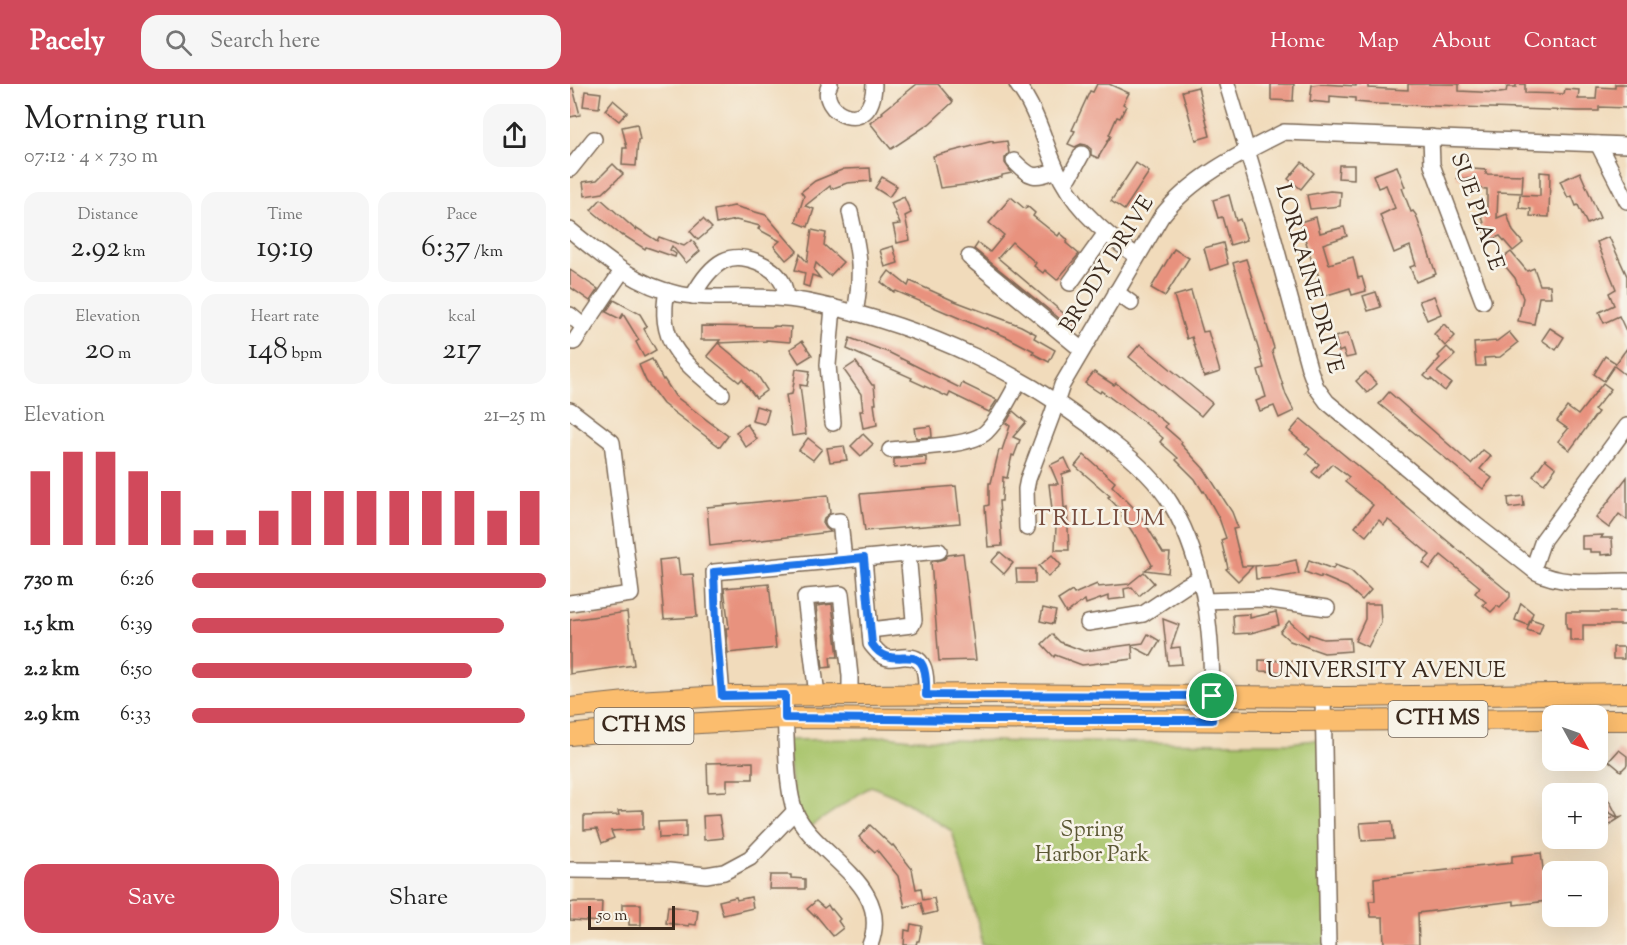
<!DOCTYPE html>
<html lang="en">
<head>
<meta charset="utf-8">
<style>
  body { margin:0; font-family:"Sorts Mill Goudy",serif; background:#f6f6f6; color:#222; height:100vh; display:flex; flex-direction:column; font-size:22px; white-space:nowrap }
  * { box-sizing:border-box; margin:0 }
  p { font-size:20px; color:#767676 }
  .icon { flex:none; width:33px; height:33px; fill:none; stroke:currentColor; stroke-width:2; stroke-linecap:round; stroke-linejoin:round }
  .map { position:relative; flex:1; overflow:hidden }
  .drawer { display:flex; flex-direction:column; background:#fff; width:570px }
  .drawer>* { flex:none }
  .needle { width:39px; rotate:130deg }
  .fabs { position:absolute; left:972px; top:621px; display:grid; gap:12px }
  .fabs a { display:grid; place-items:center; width:66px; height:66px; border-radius:12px; background:#fff; box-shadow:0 6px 24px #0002; font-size:30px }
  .scale { position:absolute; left:18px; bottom:15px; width:87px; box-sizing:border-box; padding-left:6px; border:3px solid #3b2a1e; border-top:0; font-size:16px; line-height:21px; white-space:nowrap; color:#3b2a1e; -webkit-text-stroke:4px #f7f3e8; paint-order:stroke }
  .pin { position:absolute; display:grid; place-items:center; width:51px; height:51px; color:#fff; margin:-26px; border:3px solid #fff; border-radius:50%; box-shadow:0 2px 6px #0007 }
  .round { display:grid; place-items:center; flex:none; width:63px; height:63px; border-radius:18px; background:#f6f6f6 }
  .headline { display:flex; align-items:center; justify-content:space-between; height:102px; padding:0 24px }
  h1 { font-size:33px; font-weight:600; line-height:45px }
  .stats { display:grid; grid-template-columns:repeat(3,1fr); gap:9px; height:102px; padding:6px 24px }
  .stats div { display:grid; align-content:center; border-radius:15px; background:#f6f6f6; text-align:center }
  .stats b { font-size:30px; font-weight:600 }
  .stats small { font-size:16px; font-weight:400 }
  .stats p { font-size:16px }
  .chart { height:168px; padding:12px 24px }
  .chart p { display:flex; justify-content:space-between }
  .chart svg { width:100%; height:108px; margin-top:6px; stroke:#d1495b; stroke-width:6 }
  .action { display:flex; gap:12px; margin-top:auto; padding:12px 24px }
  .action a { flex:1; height:69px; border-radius:18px; background:#d1495b; color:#fff; font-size:24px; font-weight:600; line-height:69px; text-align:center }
  .action a+a { background:#f6f6f6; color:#222 }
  ul { padding:0 24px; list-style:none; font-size:20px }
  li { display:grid; grid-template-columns:96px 72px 1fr; align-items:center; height:45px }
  li i { height:15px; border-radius:8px; background:#d1495b }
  header { display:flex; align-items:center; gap:36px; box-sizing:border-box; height:84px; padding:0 30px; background:#d1495b; color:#fff }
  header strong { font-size:28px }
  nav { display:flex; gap:33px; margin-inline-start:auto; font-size:21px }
  .search { width:420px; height:54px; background:#f6f6f6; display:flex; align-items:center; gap:15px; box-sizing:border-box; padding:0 21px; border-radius:18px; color:#767676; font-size:22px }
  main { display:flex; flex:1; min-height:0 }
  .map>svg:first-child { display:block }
  .green { fill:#a9c56c; stroke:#727845; stroke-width:1.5 }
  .building { fill:#e8927e }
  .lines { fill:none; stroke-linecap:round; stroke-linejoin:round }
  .minor-casing { stroke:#7b6855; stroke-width:18 }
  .major-casing { stroke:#7b6855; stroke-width:22 }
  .minor { stroke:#fff; stroke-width:15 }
  .major { stroke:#fbbd6e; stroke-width:20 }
  .route-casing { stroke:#fff; stroke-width:12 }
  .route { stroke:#1a73e8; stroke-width:8 }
  .labels { text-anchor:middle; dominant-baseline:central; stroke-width:5; stroke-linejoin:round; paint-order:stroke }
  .shield { fill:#f7f3e8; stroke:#73665b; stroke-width:1.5 }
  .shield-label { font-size:21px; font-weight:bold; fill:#3b2a1e }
  .street-label { font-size:22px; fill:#3b2a1e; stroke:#f7f3e8 }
  .park-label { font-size:22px; fill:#5c5835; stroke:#f7f3e8 }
  .neighbourhood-label { font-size:24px; letter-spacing:1.5px; fill:#784e40; stroke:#f7f3e8 }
</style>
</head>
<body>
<header>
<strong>Pacely</strong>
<div class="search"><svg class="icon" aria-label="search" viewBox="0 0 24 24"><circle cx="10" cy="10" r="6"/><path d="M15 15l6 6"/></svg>Search here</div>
<nav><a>Home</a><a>Map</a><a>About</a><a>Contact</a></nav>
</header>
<main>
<section class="drawer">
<div class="headline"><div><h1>Morning run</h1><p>07:12 · 4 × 730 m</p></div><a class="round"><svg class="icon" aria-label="share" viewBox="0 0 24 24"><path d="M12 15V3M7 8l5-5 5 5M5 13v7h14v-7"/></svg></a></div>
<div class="stats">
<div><p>Distance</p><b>2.92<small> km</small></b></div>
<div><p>Time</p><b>19:19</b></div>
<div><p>Pace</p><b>6:37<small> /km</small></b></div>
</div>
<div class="stats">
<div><p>Elevation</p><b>20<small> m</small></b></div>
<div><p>Heart rate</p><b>148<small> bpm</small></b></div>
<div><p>kcal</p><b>217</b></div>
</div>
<div class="chart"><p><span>Elevation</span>21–25 m</p>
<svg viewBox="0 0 160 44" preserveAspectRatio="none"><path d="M5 44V14M15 44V6M25 44V6M35 44V14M45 44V22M55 44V38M65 44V38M75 44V30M85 44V22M95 44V22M105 44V22M115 44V22M125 44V22M135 44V22M145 44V30M155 44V22"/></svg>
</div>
<ul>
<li><b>730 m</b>6:26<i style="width:100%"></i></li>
<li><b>1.5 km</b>6:39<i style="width:88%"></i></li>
<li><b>2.2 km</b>6:50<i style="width:79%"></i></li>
<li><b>2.9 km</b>6:33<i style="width:94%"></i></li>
</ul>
<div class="action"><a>Save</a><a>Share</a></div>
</section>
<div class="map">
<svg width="1057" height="861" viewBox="0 0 1057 861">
  <rect width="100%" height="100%" fill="#f7f3e8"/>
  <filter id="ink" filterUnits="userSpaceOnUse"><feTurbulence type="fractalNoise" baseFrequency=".0167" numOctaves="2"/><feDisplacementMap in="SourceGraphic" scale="12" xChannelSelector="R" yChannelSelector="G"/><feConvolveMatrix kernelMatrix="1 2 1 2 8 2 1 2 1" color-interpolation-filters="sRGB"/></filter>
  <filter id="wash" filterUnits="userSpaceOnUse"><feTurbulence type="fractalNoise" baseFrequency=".008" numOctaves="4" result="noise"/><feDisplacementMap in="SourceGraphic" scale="24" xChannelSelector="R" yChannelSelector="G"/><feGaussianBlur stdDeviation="1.35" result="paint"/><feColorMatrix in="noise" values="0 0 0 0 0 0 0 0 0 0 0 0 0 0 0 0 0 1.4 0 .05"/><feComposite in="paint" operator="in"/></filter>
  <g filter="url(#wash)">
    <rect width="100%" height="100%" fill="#f1dbbb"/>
    <path class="green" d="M316,652L341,655L458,658L719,659L753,655L758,861H412L409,842L382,747L331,715L301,702L237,745L225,727L217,656L293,655Z"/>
    <g id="blocks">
      <g class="building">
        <path d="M347,0H368L383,18L359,40L321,65L300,39L313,29L312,28Z"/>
        <path d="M527,0H539L559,9L553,20L556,22L550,34L547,33L539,51L541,52L528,74L521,71V65L516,61L511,60L505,63L498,60L505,47L502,46L520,7L523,8Z"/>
        <path d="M701,0H724L723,17L701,16Z"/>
        <path d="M751,0L786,2V0H798V4L838,6V0H889V7L930,9L936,8L937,3H946V0H955V9L994,10L995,5L1009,6L1008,15H1026L1027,3L1045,4V0H1057V24L1029,23V27H1007L807,20L785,18V14L760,12V19L740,17L742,1Z"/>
        <path d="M628,3L640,52L626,56L612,7Z"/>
        <path d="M3,4L10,31L0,33V5Z"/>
        <path d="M15,7L31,9L29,24L13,22Z"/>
        <path d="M43,16L57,28L49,37L35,26Z"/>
        <path d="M67,40L70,56H68L66,82L52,81L53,64H57L52,43Z"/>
        <path d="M423,57V59L437,57L439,69L435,74V79L442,89L432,91V93L402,100L370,104L363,72Z"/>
        <path d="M732,78L744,89L731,105L718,95Z"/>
        <path d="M566,79L579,88L554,126L541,117Z"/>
        <path d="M43,80L53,90L33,109L15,112L13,98L27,96Z"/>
        <path d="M769,81H784V95L768,94Z"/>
        <path d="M827,82L835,103L832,104L841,128L843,127L846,131L866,190L846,198L840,183L846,181L840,162L824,169L810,131L825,124L816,101L808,104L803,91Z"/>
        <path d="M300,84L301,97L277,99L261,105L260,102L235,122L244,125L238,143L226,138L234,112L231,108L245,97L274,85Z"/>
        <path d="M888,84L916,86V90L953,91L952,109L928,108L927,134L937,130L943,147L953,159L943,167L930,152L920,156L917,147L914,148L911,140L914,139L910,127L917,124V105L900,104V95L887,94Z"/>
        <path d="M970,88L980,89L979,133L960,132L961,125L949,124L950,111L970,112Z"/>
        <path d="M1010,88L1030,134L1017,140L1008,121L1006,122L1002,112L998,114L990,97Z"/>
        <path d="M312,93L327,102L319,113L305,104Z"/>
        <path d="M760,107L771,108L770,122L740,125L737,111Z"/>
        <path d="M659,111L666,137L670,135L677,156L660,161L652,133L648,134L643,116Z"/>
        <path d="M334,113L341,129L335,132L340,156L327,159L323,141L330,140L321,119Z"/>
        <path d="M441,113L455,125L457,122L465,129L463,132L488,152L490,149L498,156L496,159L509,170L487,196L475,186L473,189L464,182L466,179L442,158L428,174L505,239L501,244L404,165L408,159L420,168L434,151L419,139Z"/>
        <path d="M31,115L66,146L67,144L87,157L89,153L114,162L122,156L130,167L116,179L102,162L100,166L106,170L105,173L76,163L75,165L53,151L52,152L21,126Z"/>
        <path d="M164,122L196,131L227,167L216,176L204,162L210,157L188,145L190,142L166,136L146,140L144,126Z"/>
        <path d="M746,133L750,149L774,143L777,152L753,160L759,180L783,173L788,194L792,193L796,207L782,211L780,204L754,212L747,187L745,188L730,138Z"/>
        <path d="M133,135L142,144L128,156L120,147Z"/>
        <path d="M242,146L256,149L254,161L273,178L260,192L246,179L244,186L250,194L242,191L239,203L233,201L235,189L225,186L230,170L237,178Z"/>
        <path d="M1039,153L1057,192V249L1049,232L1034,239L1029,228L1044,221L1039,209L1046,205L1027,158Z"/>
        <path d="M653,159L658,180L640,186L634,164Z"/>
        <path d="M323,162L328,179L315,183L310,166Z"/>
        <path d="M604,165L619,174L595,212L581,204Z"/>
        <path d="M941,168L957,187L964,184L970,201H980L981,213H969L964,240L948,237L953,214L945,194L930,176Z"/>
        <path d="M676,175L704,264L702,267L716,311L724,327L709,334L704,322L690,327L686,317L696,313L688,286L694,284L663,179Z"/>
        <path d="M0,186L28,205L20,217L0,203Z"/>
        <path d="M319,187L338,202L340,197L382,216L451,242L466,250L464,254L485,266L479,278L462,269L464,267L437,253L416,244L415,245L326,207L324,208L311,198Z"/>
        <path d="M621,207L633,248L638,247L650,288L634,293L622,253L617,255L604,212Z"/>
        <path d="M806,208L811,223L798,227L793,212Z"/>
        <path d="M864,212L871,230L857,236L849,217Z"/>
        <path d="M44,216L70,230L77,242L74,245L86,266L74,273L66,258L69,256L53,230L50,235L36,228Z"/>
        <path d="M874,240L885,252L875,262L864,250Z"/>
        <path d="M131,242L204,243V242L221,243L220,258L196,256V257L148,259L150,256H131Z"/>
        <path d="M980,244L994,253L986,266L972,256Z"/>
        <path d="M939,248L948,259L930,273L914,274L915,282H906L904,259L927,257Z"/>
        <path d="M778,249L785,272L776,274L773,266L769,268L765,253Z"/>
        <path d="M280,254L320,269L390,304L392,299L427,316L419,328L380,309L378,313L341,296L342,294L277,265Z"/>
        <path d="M232,257L242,271L229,279L220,265Z"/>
        <path d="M148,259L188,292L197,306L186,314L172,295L169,298L137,272Z"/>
        <path d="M570,260L642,319L631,332L559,273Z"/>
        <path d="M877,263L885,271L867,288L881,299L875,307L861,295L859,296L854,292L870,274L868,272Z"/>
        <path d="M1057,264V292L1044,282L1034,297L1024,290L1035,272L1046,279L1045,281Z"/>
        <path d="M82,275L93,296L94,295L105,312L158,352L150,363L93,320L76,297L69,281Z"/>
        <path d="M286,278L302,301H304L306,320H304L307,341L293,344L290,327H293L291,310L274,286Z"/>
        <path d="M226,285L240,287L237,302L230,301L236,350L222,352L216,311L222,310Z"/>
        <path d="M524,288L544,301L546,299L597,340L595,343L612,358L611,360L635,386L662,428L668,444L663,445L672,482H683L668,497L656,485L658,484L651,456L656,454L649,434L634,407L633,408L625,395L606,376L608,374L590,358L593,354L575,339L531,307L530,309L515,299Z"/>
        <path d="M796,288L807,300L797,309L786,297Z"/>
        <path d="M1033,299L1041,305L1024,326L1028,328L1000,366L988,357L998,345L987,337L997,323L1008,331Z"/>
        <path d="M819,308L901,380L913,366L921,372L910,385L922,394L913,405L809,320Z"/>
        <path d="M186,322L199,326L195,340L182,337Z"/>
        <path d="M443,327L456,338L443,353L450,356L444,372L442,371L437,394L433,393L432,417H429L432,462L418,463L415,422L419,421V399H421L429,366H432L440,342L436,339Z"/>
        <path d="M731,335L940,509V513L930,524L927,522L921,528L913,521L916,518L905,509L910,503L871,471L860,485L853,479L860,471L821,438L818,436L814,441L809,436L796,452L785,443L803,421L775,398L779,393L762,380L749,394L742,388L749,380L736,369L740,365L720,348Z"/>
        <path d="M177,340L187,355L176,363L166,348Z"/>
        <path d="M361,342L362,353L346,354L344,344Z"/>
        <path d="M293,350L303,360L291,372L281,362Z"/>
        <path d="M238,354L252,365L243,376L229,366Z"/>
        <path d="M274,362L277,376L260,378L257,364Z"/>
        <path d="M514,371L545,398L542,402L565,425L566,424L593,469H600L598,489L575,486L582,481L566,451L565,452L552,432L555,431L538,413L540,412L505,382Z"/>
        <path d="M356,373V381L324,384V375Z"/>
        <path d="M495,374L501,387L492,390L494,424L497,423L499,466H485L486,442H484L479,400H488L480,381Z"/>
        <path d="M975,375L986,384L974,400L963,392Z"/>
        <path d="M1057,393V436L1049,430L1039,444L1026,434Z"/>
        <path d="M386,402L390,439L295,447L290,410Z"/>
        <path d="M258,411L260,429L254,434L253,439L256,444L261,448L140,462L137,423Z"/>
        <path d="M953,412L954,422L939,424L938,414Z"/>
        <path d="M1033,451L1031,454H1042L1043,470L1031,471V468H1020V465H1012V452Z"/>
        <path d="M430,468L443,479L434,490L421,478Z"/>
        <path d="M393,469L406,576L369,577L361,478L374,475L378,471Z"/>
        <path d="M482,471L491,481L478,493L469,482Z"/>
        <path d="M108,474L110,491L123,490L127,533L94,535L89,476Z"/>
        <path d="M726,476L729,490L707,494L686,495L685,482L708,480Z"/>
        <path d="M739,476L763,485L765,481L781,487L801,506L792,516L777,503L751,492V494L735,488Z"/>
        <path d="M446,485H465V499H447Z"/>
        <path d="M574,488L584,499L569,512L562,503L554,505L555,514L538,516V512L516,520L515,516L496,529L488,516L502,507L504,510L527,500L528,503L559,500Z"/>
        <path d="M199,500L206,564L158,569L156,544H159L154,504Z"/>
        <path d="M951,519L963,529L958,541L945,536Z"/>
        <path d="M262,520L268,573H260L261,583L253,584L246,522Z"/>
        <path d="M795,520H810L811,538L798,563L785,557L795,535Z"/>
        <path d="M473,524L486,527L483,540L470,537Z"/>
        <path d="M57,528L64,581L0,590V536Z"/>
        <path d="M706,528L709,541L681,549L664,550L663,531L680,530V534Z"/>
        <path d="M996,528H1057V541H1013V557H1000V545H997L996,541Z"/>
        <path d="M593,535L609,541L601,564L610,563L612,580L598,581Z"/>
        <path d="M961,535L973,539L969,550L957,546Z"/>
        <path d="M719,537L738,554L739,550L753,555L780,554L781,567L754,569L720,557L710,548Z"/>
        <path d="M482,550L490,558L514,567L573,559L578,550L590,557L581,572L562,562L563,575L512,581L485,571L484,573L472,560Z"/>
        <rect x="1043" y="563" width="11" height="12"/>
        <path d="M689,576L721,577V588L689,587Z"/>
        <path d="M1049,666L1057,672V681L1051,687L1039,677Z"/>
        <path d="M183,678V695H157V707L138,708L137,679Z"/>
        <path d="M1034,713L1040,718L1048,733L1053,732L1028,748V737L1047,733L1028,722Z"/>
        <path d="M73,726V745L41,747L44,754L32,759L27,745L14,746V732L49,731L48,727Z"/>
        <path d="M149,731L153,754L134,756L133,732Z"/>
        <path d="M116,737V753L89,754L88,738Z"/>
        <path d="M822,737L824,755L792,757L790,739Z"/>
        <path d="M300,741L322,762L323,761L342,785L346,805L351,804L353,816L364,814L367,828L354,831L351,819L335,823L328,792L307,766L305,768L289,753Z"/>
        <path d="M971,769L977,817L944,821V817L848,829L849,861H814L813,833H801L799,817H805L804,794L942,779V772Z"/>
        <path d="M200,791H221V794L235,795V805H199Z"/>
        <path d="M166,813L167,816L181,813L183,824L153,831L149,817Z"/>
        <path d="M246,817L254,824L258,821L261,826L262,825L270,835L268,837L273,844L263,852L245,830L244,832L237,825Z"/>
        <path d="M4,818H32L31,838L0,836V819Z"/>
        <path d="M52,820H71V841H59V835H52Z"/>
        <path d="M98,822L128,826L126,841L119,840V842L96,839Z"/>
        <path d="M341,840L352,842L349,857H347L346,861H334L335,846L340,847Z"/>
      </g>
    </g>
  </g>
  <g filter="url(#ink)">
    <use href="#blocks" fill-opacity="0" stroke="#7b6855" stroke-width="1.5"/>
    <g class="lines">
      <g class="minor-casing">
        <g id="minor">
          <path d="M260,0C245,27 303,57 304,0"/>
          <path d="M447,0C467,26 473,55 486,84C502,122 534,150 567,172"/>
          <path d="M657,0L702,149L739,284L746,303L757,318L892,430L966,488C994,502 1027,497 1057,497"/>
          <path d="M861,53L862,81L913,217"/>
          <path d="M1028,60L1057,117"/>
          <path d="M444,77C461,94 464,95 486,86"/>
          <path d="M0,85L24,55"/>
          <path d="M494,99L500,92L512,70"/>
          <path d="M280,128C289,168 293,187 285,229"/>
          <path d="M0,146C32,172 66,202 108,210C132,215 156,212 180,213C205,213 228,215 252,221C356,243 459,291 541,358C563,375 586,395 601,420C639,484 643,562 642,636"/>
          <path d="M399,173L512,266"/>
          <path d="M500,199L536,149"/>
          <path d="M97,207C86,260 115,279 152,310"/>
          <path d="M546,208L561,219"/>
          <path d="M123,212C130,199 140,184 153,177C172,167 205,181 213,200C215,204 215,210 216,214"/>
          <path d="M263,223L258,281L263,339"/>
          <path d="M0,231L14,243"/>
          <path d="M4,258L52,187"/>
          <path d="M0,326L42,358L61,510L0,519"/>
          <path d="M320,366C344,363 400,363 416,348C430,334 439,314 449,297"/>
          <path d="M263,438L270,437L274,476"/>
          <path d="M457,444L456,405L458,395L482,331L492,301L591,133C622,93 670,70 714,48L1057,61"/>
          <path d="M294,474L301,560C306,566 311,573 319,574C325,575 332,572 338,573C358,573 356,597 356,611"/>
          <path d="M963,485L973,456L1057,342"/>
          <path d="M635,517L694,515L757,524"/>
          <path d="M518,539L573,530L615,502L630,494"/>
          <path d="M300,546L342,541L344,536L338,469"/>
          <path d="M215,611C216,641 215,701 225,727C244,773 324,799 300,861"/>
          <path d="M247,611L235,513L271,510L280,592V611"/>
          <path d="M152,612L146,539L144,488L369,467"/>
          <path d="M753,613L758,861"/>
          <path d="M0,786L99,787L136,791L154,788L180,774L225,727"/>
        </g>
      </g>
      <g class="major-casing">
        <g id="major">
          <path d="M0,624L66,617L154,612L424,610L774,613L1057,609"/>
          <path d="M1028,636H1057"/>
          <path d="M0,651L81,642L215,634L720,637L982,635"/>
        </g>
      </g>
      <use href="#minor" class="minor"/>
      <use href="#major" class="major"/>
    </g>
  </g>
  <g class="lines" filter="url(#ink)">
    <g class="route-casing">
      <path id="route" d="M294,474L302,560C324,594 359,545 356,611L642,612V636H411L215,634V611L152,612L146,538L144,488Z"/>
    </g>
    <use href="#route" class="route"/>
  </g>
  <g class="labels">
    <g class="shield">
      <rect x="818.5" y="617" width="99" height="36" rx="4.5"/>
      <rect x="24.5" y="624" width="99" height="36" rx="4.5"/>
    </g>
    <g class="shield-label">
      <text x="868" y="635">CTH MS</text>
      <text x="74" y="642">CTH MS</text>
    </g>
    <g class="street-label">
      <text transform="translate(906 128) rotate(71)">SUE PLACE</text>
      <text transform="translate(538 181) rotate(-58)">BRODY DRIVE</text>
      <text transform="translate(738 195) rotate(74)">LORRAINE DRIVE</text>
      <text x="816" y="588">UNIVERSITY AVENUE</text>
    </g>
    <g class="park-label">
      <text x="522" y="747">Spring<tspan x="522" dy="25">Harbor Park</tspan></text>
    </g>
    <g class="neighbourhood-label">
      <text x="530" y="435">TRILLIUM</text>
    </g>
  </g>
</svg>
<div class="fabs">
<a><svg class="needle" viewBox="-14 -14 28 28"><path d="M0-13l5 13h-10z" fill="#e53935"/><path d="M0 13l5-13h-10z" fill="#767676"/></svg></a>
<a>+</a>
<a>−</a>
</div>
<div class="scale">50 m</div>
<div class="pin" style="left:642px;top:612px;background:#1e9e55"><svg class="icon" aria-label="arrive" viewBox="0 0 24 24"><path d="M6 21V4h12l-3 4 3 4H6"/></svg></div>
</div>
</main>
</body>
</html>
